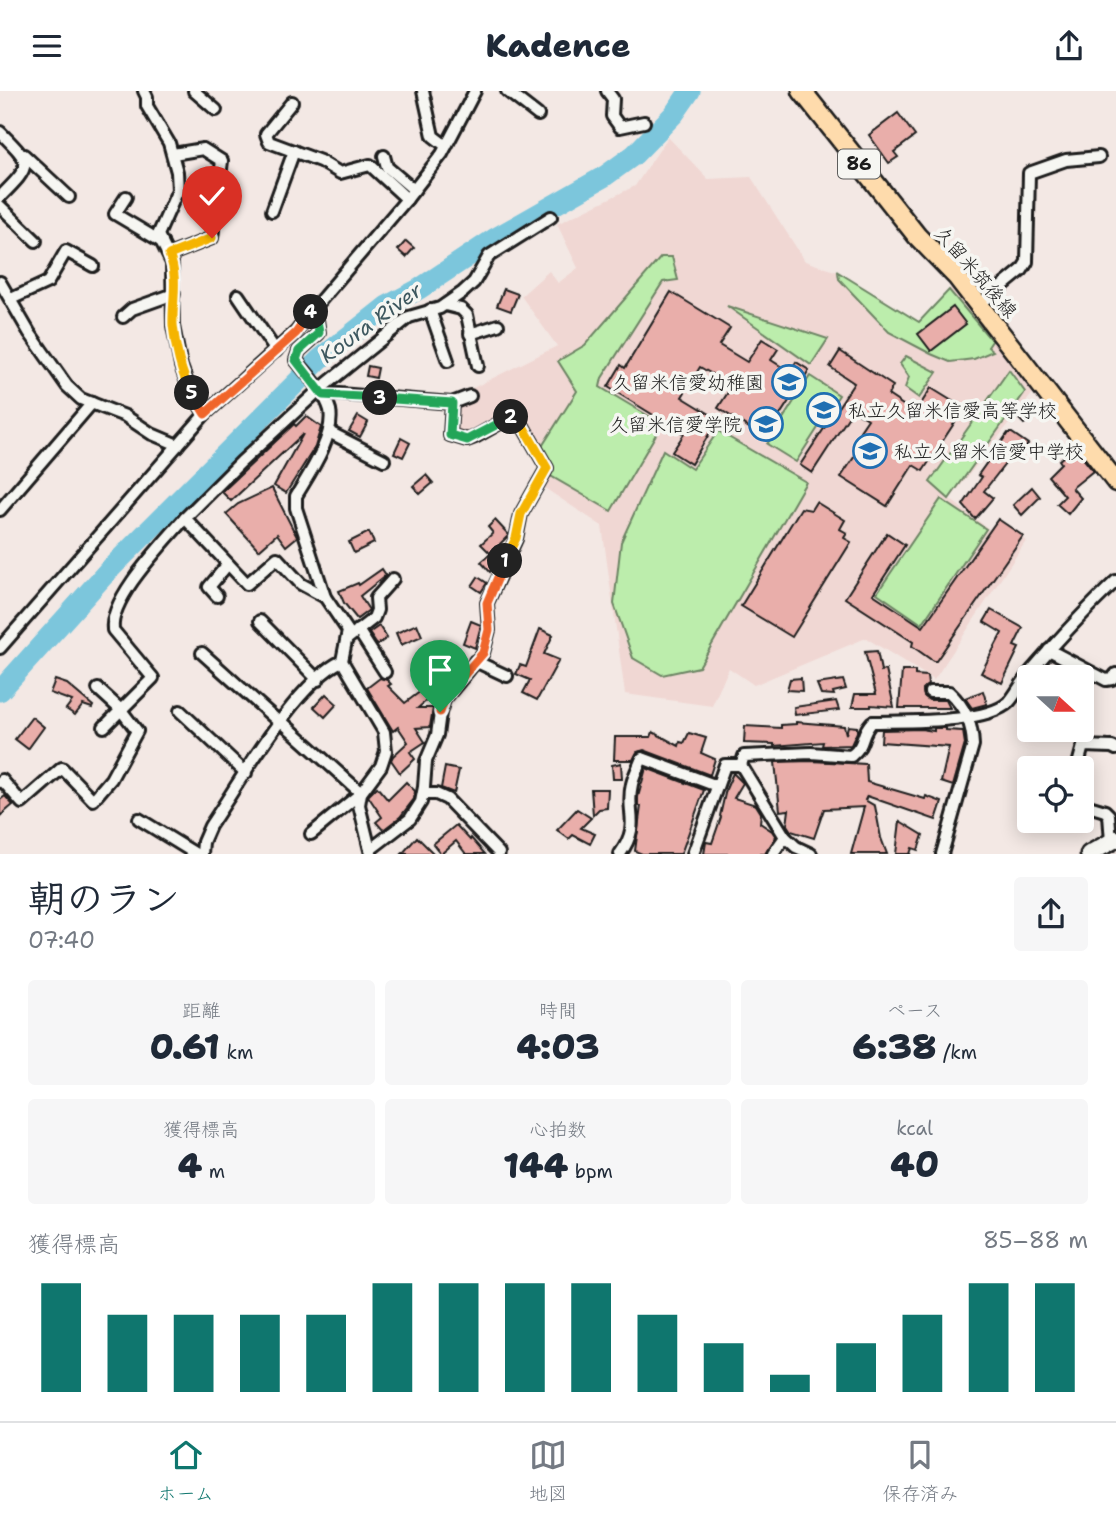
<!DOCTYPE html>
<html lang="ja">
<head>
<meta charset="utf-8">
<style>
  body { margin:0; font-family:"Shantell Sans","Klee One",sans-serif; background:#f6f6f7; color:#1f2937; height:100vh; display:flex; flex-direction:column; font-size:26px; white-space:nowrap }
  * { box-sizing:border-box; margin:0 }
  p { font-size:23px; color:#747a83 }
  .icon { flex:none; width:38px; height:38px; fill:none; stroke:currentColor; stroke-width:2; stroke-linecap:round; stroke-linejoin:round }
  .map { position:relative; height:763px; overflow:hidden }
  .side { display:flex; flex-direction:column; background:#fff; flex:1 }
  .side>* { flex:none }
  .needle { width:46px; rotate:111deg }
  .fabs { position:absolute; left:1017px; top:574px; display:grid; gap:14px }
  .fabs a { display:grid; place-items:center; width:77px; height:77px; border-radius:7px; background:#fff; box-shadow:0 4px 18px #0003; font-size:35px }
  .pin { position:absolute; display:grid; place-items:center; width:60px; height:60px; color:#fff; margin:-72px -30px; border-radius:50% 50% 50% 0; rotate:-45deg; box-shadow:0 0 7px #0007 }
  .pin .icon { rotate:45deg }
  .km { position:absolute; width:35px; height:35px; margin:-18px; border-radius:50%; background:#222; color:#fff; font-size:19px; line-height:35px; text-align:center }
  .round { display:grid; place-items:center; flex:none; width:74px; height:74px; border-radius:7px; background:#f6f6f7 }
  .summary { display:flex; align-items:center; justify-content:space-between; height:119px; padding:0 28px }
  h1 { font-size:38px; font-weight:800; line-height:52px }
  .stats { display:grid; grid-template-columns:repeat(3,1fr); gap:10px; height:119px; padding:7px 28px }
  .stats div { display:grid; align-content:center; border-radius:7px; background:#f6f6f7; text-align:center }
  .stats b { font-size:35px; font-weight:800 }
  .stats small { font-size:19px; font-weight:400 }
  .stats p { font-size:19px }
  .chart { height:196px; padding:14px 28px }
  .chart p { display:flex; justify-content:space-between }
  .chart svg { width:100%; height:126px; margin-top:7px; stroke:#0f766e; stroke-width:6 }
  header { display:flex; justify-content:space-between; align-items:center; height:91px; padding:0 28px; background:#fff; font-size:32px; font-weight:800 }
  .tabs { display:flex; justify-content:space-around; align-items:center; height:98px; border-top:2px solid #e0e1e3; background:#fff; font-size:19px; color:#747a83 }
  .tabs a { display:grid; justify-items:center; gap:4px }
  .tabs .active { color:#0f766e }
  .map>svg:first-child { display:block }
  .built { fill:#f0d7d3 }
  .green { fill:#bcedac; stroke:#6c8464; stroke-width:2 }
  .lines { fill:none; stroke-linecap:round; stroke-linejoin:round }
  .river { stroke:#7cc6dc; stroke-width:21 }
  .building { fill:#e9aeaa; stroke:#1c1c1c; stroke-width:2 }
  .street-casing { stroke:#1c1c1c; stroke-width:16 }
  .secondary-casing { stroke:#1c1c1c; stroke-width:21 }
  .primary-casing { stroke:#1c1c1c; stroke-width:23 }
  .street { stroke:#f6f6f2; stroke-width:10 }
  .secondary { stroke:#f6f6f2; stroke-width:16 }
  .primary { stroke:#fedbac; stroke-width:18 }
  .split-1-casing { stroke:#fff; stroke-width:14 }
  .split-2-casing { stroke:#fff; stroke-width:14 }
  .split-3-casing { stroke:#fff; stroke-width:14 }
  .split-4-casing { stroke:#fff; stroke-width:14 }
  .split-5-casing { stroke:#fff; stroke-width:14 }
  .split-6-casing { stroke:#fff; stroke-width:14 }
  .split-1 { stroke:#f0652b; stroke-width:9 }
  .split-2 { stroke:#f5b400; stroke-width:9 }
  .split-3 { stroke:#22a559; stroke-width:9 }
  .split-4 { stroke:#22a559; stroke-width:9 }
  .split-5 { stroke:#f0652b; stroke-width:9 }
  .split-6 { stroke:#f5b400; stroke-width:9 }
  .labels { text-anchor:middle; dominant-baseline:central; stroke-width:7; stroke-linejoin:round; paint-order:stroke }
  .shield { fill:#f6f6f2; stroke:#5d5d5c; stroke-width:2 }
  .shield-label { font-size:18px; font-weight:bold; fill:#1c1c1c }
  .street-label { font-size:19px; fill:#1c1c1c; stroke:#f6f6f2 }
  .poi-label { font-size:19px; fill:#1c1c1c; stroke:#f6f6f2; text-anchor:end }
  .water-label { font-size:21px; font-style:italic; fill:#3e585f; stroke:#f6f6f2 }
</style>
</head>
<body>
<header><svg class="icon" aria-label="menu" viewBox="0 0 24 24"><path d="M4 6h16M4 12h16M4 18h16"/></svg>Kadence<svg class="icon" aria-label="share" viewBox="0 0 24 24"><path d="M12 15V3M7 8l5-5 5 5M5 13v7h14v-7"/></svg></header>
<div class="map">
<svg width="1116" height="763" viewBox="0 0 1116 763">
  <rect width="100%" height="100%" fill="#f3e8e4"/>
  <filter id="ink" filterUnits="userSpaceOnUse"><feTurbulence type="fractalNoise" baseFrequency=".0143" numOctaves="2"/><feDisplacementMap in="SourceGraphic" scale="14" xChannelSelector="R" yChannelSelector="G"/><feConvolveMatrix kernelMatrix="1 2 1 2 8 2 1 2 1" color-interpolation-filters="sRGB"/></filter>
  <g filter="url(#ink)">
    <path class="built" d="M668,46L708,88L751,86L805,170L838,181L919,231L949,199L957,186L1040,293L950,408L990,439L998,428L1026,450L934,589L866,547L754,594L729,577L712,615L625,603L602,435L543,396L549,383L541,357L512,317L460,349L451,341L454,311L465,301L557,255L521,205L549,180L558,192L578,177L557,133L635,95Z"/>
    <g class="green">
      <path d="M661,166H672L678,189L663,191L602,287L600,296L662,333L611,420L549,384L541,357L577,300L558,270L585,254Z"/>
      <path d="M838,181L919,231L949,199L992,250L988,256L993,260L974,268L950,271L931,263L889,241L839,188Z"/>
      <path d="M727,215L828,248L811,274Z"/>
      <path d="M906,265L937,281L919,307L905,297L909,286L900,273Z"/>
      <path d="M1009,279L1025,301L949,408L930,391Z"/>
      <path d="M810,285L839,304L796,371L767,353Z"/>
      <path d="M718,340L806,391L699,576L662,584L633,567L614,513L621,451L663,359L692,378Z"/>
      <path d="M941,408L986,438L922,533L877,502Z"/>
    </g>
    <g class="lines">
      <path class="river" d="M0,600L107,481L320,268L387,215L419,198L494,148L605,85L634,64L674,23L690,0"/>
    </g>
    <g class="building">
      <path d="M898,22L915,45L894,61L898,66L889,72L869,44Z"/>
      <path d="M406,150L414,157L406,166L398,159Z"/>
      <path d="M504,198L518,203L511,220L497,215Z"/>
      <path d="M671,201L730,237L719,254L747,271L762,248L778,258L771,269L790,281L796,271L809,279L765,347L718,317L732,295L700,276L682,306L718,328L691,373L672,361L684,343L608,296L621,274L625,277Z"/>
      <path d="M953,216L966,233L931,260L918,243Z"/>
      <path d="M840,260L893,295L888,304L915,322L931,297L957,313L948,326L955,331L923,380L913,374L887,415L841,386L868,345L860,340L868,328L853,319L812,382L800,374L854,292L830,276Z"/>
      <path d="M368,275L378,277L376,287L366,285Z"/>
      <path d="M1034,313L1039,321L1024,333L1015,324Z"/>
      <path d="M306,325L321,336L315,356L286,402L274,395L303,343L231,410L222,401L294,333L296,335Z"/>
      <path d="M358,325L368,331L360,346L349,340Z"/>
      <path d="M1008,342H1012L1028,353L1021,362L1016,359L984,400L993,407L975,428L963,414L982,386L978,384Z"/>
      <path d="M401,347L410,352L403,366L394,362Z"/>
      <path d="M1075,357L1093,380L1072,397L1081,407L1068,423L1057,413L1065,405L1048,385L1061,372L1059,369Z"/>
      <path d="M426,384L433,392L420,403L413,395Z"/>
      <path d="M1032,396L1040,406L1022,424L1013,414Z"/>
      <path d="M272,397L297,446L286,455L277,443L259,459L226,423L238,413Z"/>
      <path d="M816,411L845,429L840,438L847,442L844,447L851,451L792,546L741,515L801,417L811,419Z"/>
      <path d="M998,428L1023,445L936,570H933L912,555L913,551L845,507L887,442L905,454L873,503L923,536Z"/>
      <path d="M495,429L509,444L500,453L503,458L494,466L481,453L493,442L488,436Z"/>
      <path d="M369,441L374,452L354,462L349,451Z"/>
      <path d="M489,464L497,472L490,481L481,471Z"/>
      <path d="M382,478L386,484L360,505L369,519L357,528L344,512L339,500L358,492L359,494Z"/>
      <path d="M478,486L487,492L481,501L472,495Z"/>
      <path d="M991,519L1023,537L1014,555L1019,557L1002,592L981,582L1002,542L984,531Z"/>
      <path d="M471,530L481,534L475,557L463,552Z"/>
      <path d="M417,533L422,545L401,554L396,542Z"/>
      <path d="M379,535L387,547L377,554L369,542Z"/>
      <path d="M540,538L553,544L544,563L559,569L537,609L523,602L530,589L516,583L520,574L526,576Z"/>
      <path d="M452,557L463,568L450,586L452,587L418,617H433L430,636L416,637L425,651L410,661L415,668L400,682L391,669L393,665L408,651L398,636L393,640L367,597L380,587L387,589L391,593L388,595L405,612L421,600L422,602L448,576L443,572Z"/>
      <path d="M877,560L881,580L886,579L894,616L871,614V616H852L855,603H876L865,561Z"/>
      <path d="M902,580H915V584L927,585L928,594L923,598L924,605L929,609H946L950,617H899Z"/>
      <path d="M801,587L802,600L787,599L790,588Z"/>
      <path d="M55,589L67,593L93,615L92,617L83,614L75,624L66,618L72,610L50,602Z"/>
      <path d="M843,589L846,598L833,601L834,604L821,603L817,593Z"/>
      <path d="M983,600L987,613L972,617L965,607Z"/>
      <path d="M326,603L337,613L325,626L314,616Z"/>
      <path d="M836,610L839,619L795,624L794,616Z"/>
      <path d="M32,626L44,636L28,658L15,648Z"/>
      <path d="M796,631L844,635L846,643L848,635L857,636V641L851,654L822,655L823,651L774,655V653L744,652L745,635L781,637V634L796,633Z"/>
      <path d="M934,637H946V639L963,640L965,653L953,695L941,691L949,656L881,651L882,639L921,638L934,640Z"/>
      <path d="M653,641L679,655L680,651L684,652L689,642L706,647L701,662L715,668L710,684L644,659L637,661L633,669H614L615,646H651Z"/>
      <path d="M811,670L866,673L867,691L925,708L926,705L942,711L936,729L867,705L865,709L875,715L881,747L887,763H851L864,716L824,718L814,747L791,740L787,734L789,719L780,720L775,671Z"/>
      <path d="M621,672L622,688H613L612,674Z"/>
      <path d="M445,676L459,679L454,702L441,697Z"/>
      <path d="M646,677L704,699L681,763H642L635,760L641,715H638V706Z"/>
      <path d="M733,682L743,692L734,707L756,714L761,722L760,732L772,740L776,746L765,763H704L706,751L712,752L721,726L720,725L726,698Z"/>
      <path d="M406,691L415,700L414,708L400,726L383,739L376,731L382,726L368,705L377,696L388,709Z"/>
      <path d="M591,698H608L607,717L599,718L593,724Z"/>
      <path d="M5,705L13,714L0,725V709Z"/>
      <path d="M577,718L591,727L581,737L595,743L590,753L573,744L569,748L557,739Z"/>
      <path d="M900,730L923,744L918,759L912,757L910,763H896Z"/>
      <path d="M456,734L470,749L471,747L485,763H466L456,750L441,763L433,753Z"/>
      <path d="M417,746L434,763H402Z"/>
    </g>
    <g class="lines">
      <g class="street-casing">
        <g id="street">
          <path d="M144,0L147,6V15L169,52L177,81L178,99L158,144L172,172L173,235L181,275L189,297L205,323"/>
          <path d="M194,0L216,19"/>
          <path d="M423,0L433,45L446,55"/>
          <path d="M507,0L538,24"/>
          <path d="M607,0L613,8L612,25L620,36L644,31"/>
          <path d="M292,11L266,43L269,51L320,70L340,82L370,74L407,108"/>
          <path d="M0,41C32,73 33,73 0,106"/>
          <path d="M24,64L69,106"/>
          <path d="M384,65L387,76L414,99"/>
          <path d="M126,106L115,123L162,151"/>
          <path d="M0,115L36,150"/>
          <path d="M272,120L294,60"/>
          <path d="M169,164L212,147L222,70L203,58L173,63"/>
          <path d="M0,191L29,241L67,295L81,308L125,325L152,343L178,354"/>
          <path d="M238,204L276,260"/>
          <path d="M11,208L48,191L66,160L93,175"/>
          <path d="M445,214L461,218L467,224L478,275"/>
          <path d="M979,214L1022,179L1027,171L1029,82L1066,69L1099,66"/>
          <path d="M315,216L319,242L299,260L296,269C308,284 325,301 330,319C335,346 309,383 296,405V417L325,506L348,540L342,570L384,641L386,660L381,675L361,702L359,714L371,763"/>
          <path d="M430,219L448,270"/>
          <path d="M123,226L132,218L174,203"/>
          <path d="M470,243L498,234"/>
          <path d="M323,304L339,303L452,312L470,305"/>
          <path d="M329,341L384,369"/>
          <path d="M0,419L92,312"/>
          <path d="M217,505L209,496L228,473"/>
          <path d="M325,506L301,493L277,467L247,493L185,427L241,371L319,299L409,226L440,217L463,201L474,191L489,165L551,126"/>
          <path d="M260,530L318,589"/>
          <path d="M358,539L385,581"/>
          <path d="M347,548L374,527L377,519L376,507L393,488"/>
          <path d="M0,557L205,323L296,241L315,216L407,108L442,63L475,0"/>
          <path d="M1049,559L1106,589L1112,588L1116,583"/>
          <path d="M202,562L280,632"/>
          <path d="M475,570L507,585"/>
          <path d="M930,601H949C965,616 972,632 973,654L942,763"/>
          <path d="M180,620L246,682"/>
          <path d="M281,630L361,702L311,743"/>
          <path d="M104,636L153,587L113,539C109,507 164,452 185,427"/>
          <path d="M741,674L785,746L773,763"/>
          <path d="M1077,677L1083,655L1112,656L1116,658"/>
          <path d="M0,691L2,689L22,712L62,677L93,709L111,688L137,640L121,619L98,598"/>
          <path d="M423,703H436L447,708L499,762"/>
          <path d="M1082,713L1105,720L1109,724L1111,751"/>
          <path d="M139,728L196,763"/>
          <path d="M785,746L796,756L811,763"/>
          <path d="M371,758L410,728L421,711L424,696L426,670L437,644L440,622L444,609L483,562L489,539L487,512L516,448L521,423L547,377L516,323L475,346L467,349L450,344L452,312"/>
          <path d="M202,763L203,751L210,735C240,691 296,591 342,570"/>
          <path d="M620,763C642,732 625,722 632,693C634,684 639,675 642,667L717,695"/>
          <path d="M693,763L725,674H741L744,665L811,662L851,665C867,652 859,645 872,631C904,630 986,633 1009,611C1015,605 1023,589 1031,580C1058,549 1086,518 1116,490"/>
        </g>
      </g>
      <g class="secondary-casing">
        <path id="secondary" d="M1089,763L1116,748"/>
      </g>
      <g class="primary-casing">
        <path id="primary" d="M802,0L917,145L957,186L1116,391"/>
      </g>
      <use href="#street" class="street"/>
      <use href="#secondary" class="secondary"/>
      <use href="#primary" class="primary"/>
    </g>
  </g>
  <g class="lines" filter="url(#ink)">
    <g class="split-1-casing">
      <path id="split-1" d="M440,621L444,609L456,593L483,562L489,539L487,512L505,470"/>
    </g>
    <g class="split-2-casing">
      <path id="split-2" d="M505,470L516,447L521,423L547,377L516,323L511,326"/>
    </g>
    <g class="split-3-casing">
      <path id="split-3" d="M380,307L452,312L450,344L467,349L511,326"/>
    </g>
    <g class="split-4-casing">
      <path id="split-4" d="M311,221L315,216L319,242L299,260L296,269L323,304L380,307"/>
    </g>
    <g class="split-5-casing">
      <path id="split-5" d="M192,302L205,323L296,242L311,221"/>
    </g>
    <g class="split-6-casing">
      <path id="split-6" d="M192,302C181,284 175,255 173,234C172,211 179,186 169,164L212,147"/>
    </g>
    <use href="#split-1" class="split-1"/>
    <use href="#split-2" class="split-2"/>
    <use href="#split-3" class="split-3"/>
    <use href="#split-4" class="split-4"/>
    <use href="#split-5" class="split-5"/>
    <use href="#split-6" class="split-6"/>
  </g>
  <defs>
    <g id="school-ring" transform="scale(1.75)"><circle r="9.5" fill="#f6f6f2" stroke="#1f6fb2" stroke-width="1.5"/><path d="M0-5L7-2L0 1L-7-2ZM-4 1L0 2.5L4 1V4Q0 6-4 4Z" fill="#1f6fb2"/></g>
  </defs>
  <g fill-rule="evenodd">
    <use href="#school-ring" x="789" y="291"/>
    <use href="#school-ring" x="824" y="319"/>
    <use href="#school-ring" x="766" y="333"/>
    <use href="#school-ring" x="870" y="360"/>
  </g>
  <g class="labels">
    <rect class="shield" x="838" y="58.5" width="42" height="29" rx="5"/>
    <g class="shield-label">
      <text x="859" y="73">86</text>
    </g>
    <g class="street-label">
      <text transform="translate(976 181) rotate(49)">久留米筑後線</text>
    </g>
    <g class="poi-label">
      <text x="764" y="291">久留米信愛幼稚園</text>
      <text x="848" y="319" text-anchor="start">私立久留米信愛高等学校</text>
      <text x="742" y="333">久留米信愛学院</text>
      <text x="894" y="360" text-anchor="start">私立久留米信愛中学校</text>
    </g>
    <g class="water-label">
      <text transform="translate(371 232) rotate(-36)">Koura River</text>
    </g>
  </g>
</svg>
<div class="fabs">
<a><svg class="needle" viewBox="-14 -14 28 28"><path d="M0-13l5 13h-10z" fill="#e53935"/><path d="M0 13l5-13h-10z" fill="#747a83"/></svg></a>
<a><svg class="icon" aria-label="locate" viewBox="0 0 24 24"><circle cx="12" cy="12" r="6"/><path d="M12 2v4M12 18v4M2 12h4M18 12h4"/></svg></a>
</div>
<div class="pin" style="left:440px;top:621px;background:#1e9e55"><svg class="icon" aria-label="arrive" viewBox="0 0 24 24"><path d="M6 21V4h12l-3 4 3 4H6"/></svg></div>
<div class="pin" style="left:212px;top:147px;background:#d93025"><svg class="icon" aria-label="check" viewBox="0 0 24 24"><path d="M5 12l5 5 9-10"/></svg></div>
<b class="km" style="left:505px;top:470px">1</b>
<b class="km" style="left:511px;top:326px">2</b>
<b class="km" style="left:380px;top:307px">3</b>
<b class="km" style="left:311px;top:221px">4</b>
<b class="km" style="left:192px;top:302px">5</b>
</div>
<section class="side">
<div class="summary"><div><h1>朝のラン</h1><p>07:40</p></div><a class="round"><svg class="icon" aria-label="share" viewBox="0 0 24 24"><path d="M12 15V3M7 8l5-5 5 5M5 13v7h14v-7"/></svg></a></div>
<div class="stats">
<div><p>距離</p><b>0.61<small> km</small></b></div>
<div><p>時間</p><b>4:03</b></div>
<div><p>ペース</p><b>6:38<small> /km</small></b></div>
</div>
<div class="stats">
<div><p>獲得標高</p><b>4<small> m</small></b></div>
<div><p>心拍数</p><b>144<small> bpm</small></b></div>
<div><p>kcal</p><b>40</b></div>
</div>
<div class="chart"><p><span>獲得標高</span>85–88 m</p>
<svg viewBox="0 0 160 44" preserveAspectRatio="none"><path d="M5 44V6M15 44V17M25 44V17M35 44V17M45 44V17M55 44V6M65 44V6M75 44V6M85 44V6M95 44V17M105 44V27M115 44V38M125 44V27M135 44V17M145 44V6M155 44V6"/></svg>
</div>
</section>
<nav class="tabs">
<a class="active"><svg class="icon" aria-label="home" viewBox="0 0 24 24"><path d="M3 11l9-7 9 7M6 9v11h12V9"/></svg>ホーム</a>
<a><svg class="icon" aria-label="map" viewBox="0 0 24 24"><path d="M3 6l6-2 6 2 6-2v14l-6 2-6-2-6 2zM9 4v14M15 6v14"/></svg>地図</a>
<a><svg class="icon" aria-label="saved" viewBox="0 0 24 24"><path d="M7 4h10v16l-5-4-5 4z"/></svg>保存済み</a>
</nav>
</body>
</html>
